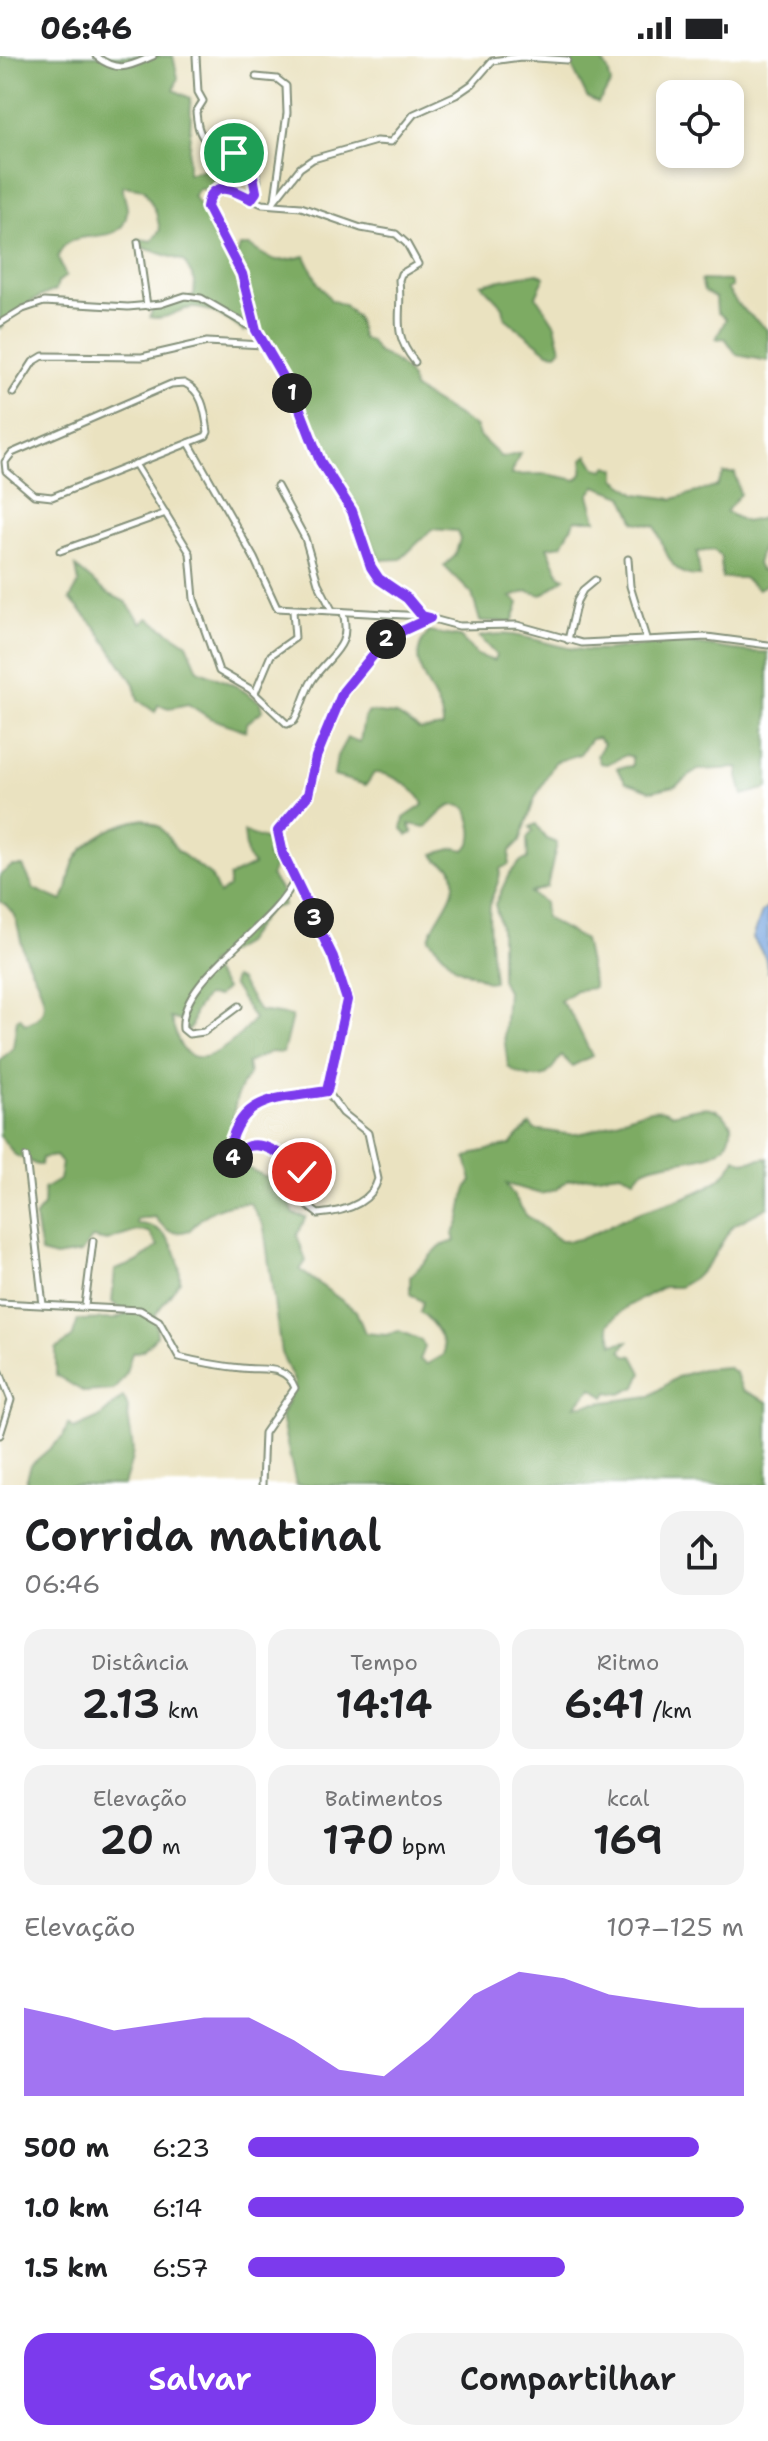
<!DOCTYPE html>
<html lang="pt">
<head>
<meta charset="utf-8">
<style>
  body { margin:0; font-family:"Shantell Sans",sans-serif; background:#f2f2f2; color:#202124; height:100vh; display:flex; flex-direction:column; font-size:30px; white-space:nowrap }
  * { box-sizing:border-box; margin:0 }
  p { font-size:26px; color:#757577 }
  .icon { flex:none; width:44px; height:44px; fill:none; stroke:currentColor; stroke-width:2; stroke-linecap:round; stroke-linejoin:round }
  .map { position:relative; height:1429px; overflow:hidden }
  .sheet { display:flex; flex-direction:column; background:#fff; flex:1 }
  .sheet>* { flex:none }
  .buttons { position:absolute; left:656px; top:24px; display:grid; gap:16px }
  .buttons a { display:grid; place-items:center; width:88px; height:88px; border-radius:16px; background:#fff; box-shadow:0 4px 12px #0003; font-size:40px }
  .pin { position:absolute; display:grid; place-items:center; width:68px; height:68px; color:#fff; margin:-34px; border:4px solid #fff; border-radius:50%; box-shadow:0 2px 8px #0007 }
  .km { position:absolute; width:40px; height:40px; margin:-20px; border-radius:50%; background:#222; color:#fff; font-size:22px; line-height:40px; text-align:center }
  .round { display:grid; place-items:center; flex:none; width:84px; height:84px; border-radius:24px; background:#f2f2f2 }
  .head { display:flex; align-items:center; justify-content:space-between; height:136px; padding:0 24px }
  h1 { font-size:44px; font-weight:600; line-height:60px }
  .metrics { display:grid; grid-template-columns:repeat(3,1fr); gap:12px; height:136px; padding:8px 24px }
  .metrics div { display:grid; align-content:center; border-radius:20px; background:#f2f2f2; text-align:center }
  .metrics b { font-size:40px; font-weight:600 }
  .metrics small { font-size:22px; font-weight:400 }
  .metrics p { font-size:22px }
  .chart { height:224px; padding:16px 24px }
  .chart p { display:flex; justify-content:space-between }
  .chart svg { width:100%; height:144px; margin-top:8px; fill:#7c3aed; opacity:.7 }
  .primary-button { display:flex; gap:16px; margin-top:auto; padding:16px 24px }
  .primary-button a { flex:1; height:92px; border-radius:24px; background:#7c3aed; color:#fff; font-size:32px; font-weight:600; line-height:92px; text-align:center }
  .primary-button a+a { background:#f2f2f2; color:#202124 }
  ul { padding:0 24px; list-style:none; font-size:26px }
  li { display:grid; grid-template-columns:128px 96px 1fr; align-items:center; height:60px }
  li i { height:20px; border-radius:10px; background:#7c3aed }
  .status { display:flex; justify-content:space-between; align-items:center; height:56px; padding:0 40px; background:#fff; direction:ltr }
  .status svg { height:22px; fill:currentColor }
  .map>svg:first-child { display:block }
  .forest { fill:#7dab64; stroke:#4e744c; stroke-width:2 }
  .water { fill:#76a4df; stroke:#4a708a; stroke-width:2 }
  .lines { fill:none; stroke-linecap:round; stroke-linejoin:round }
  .minor-casing { stroke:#84907a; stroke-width:9 }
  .minor { stroke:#fff; stroke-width:5 }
  .route-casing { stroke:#fff; stroke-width:16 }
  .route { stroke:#7c3aed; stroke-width:10 }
</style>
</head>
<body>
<div class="status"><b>06:46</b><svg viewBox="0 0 49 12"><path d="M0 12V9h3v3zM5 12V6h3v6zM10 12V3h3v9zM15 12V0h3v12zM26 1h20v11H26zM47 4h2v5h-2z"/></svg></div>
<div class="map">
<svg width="768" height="1429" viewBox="0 0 768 1429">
  <rect width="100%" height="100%" fill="#fff"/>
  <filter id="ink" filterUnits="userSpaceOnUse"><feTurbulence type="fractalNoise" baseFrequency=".0125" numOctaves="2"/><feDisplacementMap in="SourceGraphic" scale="16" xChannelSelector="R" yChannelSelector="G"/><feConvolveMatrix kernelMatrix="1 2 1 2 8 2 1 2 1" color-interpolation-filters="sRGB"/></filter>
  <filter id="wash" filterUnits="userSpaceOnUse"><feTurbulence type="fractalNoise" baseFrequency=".006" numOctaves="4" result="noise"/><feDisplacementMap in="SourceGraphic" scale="32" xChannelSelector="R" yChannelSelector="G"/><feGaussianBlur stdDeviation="1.8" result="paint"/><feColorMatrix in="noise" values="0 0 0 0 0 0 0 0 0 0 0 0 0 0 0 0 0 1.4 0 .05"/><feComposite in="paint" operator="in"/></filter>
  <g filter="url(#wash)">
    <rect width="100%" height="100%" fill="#eae2c0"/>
    <g class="forest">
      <path d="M0,0H173L178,22L174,34L190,42C193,69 187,92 188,118L219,109L218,115L235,118L216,122L210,133H199L193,140L219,177L245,227L237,199L240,190H250C274,207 278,207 305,200L318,227L331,244L344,249L357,262L362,282L371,285L377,296C395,304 411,314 414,333L476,371L479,380L502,402L520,397L511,419L546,418L577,424L582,418L583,403L588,399L596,412L604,414L608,410L616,413V423L637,438L673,443L717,430L724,417H735L740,438L726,456L745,466L768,461V490L763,488L757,508L760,514L768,516V528L758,533L743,522H722L721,501L714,494L697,496L700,520C669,522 665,491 655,470L635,466L623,440L596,430L589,439L596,464H575L562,489L547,491L560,520L565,522L542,539L527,535L511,541L519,547L512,566L480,565L472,538L444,510L455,500L460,483L457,475L432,473L401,503L380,504L359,457L333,411L314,387L302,343L293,336L274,300L250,269L244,276C230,264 206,248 186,253C173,256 164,265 150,261L152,254L194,239L195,225L184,205L138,190L139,183L152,185L160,174L156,156L144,133L123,130C122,139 128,147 127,156C123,198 68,163 58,202L66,220L58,226L56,234C34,242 15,255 0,272Z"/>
      <path d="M567,0H598L608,14L611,28L598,47L587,41Z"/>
      <path d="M537,217L545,221L536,240L555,269L561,293L557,297L548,296L505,262L503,251L481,228Z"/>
      <path d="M701,224L730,225L732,231L727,233L740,251L768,274V305L737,299L725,282L716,283L726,263L717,256L716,242L704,235Z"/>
      <path d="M76,511L107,537L126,546L142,567L148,562L187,588L198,614L236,630L260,646L262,655L247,667L246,675L210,662L188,648L170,652L158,649L155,656L138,644L134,628L96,571L70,543L79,527Z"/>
      <path d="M429,576L460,581L477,599L494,605L496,599L479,581C515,571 547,591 582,594C616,597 643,587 677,587C708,587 739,598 768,596V732L743,739L738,721L739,712L698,714L675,730L652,735L626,726L617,712L632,710V701L626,699L607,708L600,707L597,699L604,688L598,682L591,683L580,698L555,706L535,742L520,785L510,795L509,808L500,813C501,827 492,835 490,849C487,873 492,901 494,925L487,926C477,918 468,918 457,912C450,907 436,890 429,883C434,859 464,839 451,811L437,804L434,798L455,792L465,794C478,782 471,768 467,753C448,741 440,760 426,771L409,768L413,777L408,779L402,773L404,762L423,749C419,733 390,716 374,717L366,729L334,720L337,700L347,682L360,686L364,662L369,656L397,659L420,674L443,671C444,638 398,610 429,576Z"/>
      <path d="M144,763L160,771L178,795L211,820L219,838L229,831V821L254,809L247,800L244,776L273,786L267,800L274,811L271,820L282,836L283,849L269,853L244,887L208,908L225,933L217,941L206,940L194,957L191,972L188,975L181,965L170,962C175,972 176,983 182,992C202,1019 241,980 254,963L232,928L234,922L240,925L259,955L292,960L283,997L270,996L247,1007L249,1019C232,1037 236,1058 229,1081C226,1091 217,1093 216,1103L224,1114L238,1107L284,1130L294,1158L306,1161L297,1179L306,1205L300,1214L356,1255L365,1277L386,1279L399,1275L421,1284L425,1291L420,1304L427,1308L443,1299C448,1287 431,1263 420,1256L423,1246L410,1238V1221L440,1190L455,1185L453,1178C466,1161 458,1141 472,1125L466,1103L475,1097L510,1089L530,1068L535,1074C548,1073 560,1079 573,1078C602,1078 651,1041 672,1058C694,1054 715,1041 731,1068C735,1119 652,1093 634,1123L620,1117L568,1124L555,1134L541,1138L506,1128L526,1159L560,1185C590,1186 609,1167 635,1158C669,1145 719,1138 736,1102L743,1106L768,1102V1151L732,1170L712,1203L697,1220L679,1231H663L626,1251L608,1268L613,1288L628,1285L621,1294L625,1299L633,1300L642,1317L636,1331L621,1338L608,1336L605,1341L592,1332L575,1350L650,1340L677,1321L702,1313L727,1311L736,1317L742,1334L768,1346V1429H296L281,1361L295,1327L281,1297L264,1171L250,1147C224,1147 205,1155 190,1174C172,1180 166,1175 155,1161L137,1163V1168C168,1168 181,1198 180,1225L155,1259L157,1280L142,1295L132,1297L125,1319L114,1334L84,1336L56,1319V1293L72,1282L78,1264L115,1263L127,1258L112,1246L115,1214L137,1206L158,1190L149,1176L137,1175L107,1185L92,1182L81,1197L55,1201L41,1197L35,1162L43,1150L44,1133L59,1124L62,1107L56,1100L42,1102L41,1109H37L15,1099L0,1080V1004L13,992L17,963L20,961L25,968C66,957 28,915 23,894C18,875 19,856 0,845V819L12,810H23L34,833L62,845C70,834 68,816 75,804C89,780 120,767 144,763Z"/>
      <path d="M536,768L546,783L557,787L547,831L530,837L544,846L545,862L584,884L594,932L576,934L560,945L573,961L592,1000L572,1010L562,1000C556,1005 552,1016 544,1020C534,1024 513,1017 508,1010L504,980L507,935L501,923V873L495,848L509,818L521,805L528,803L527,782L533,775L530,771Z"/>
      <path d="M123,1341C130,1350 127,1356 129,1366C135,1401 134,1396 124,1429H25L31,1409L63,1381L68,1368L74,1373L99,1362Z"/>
    </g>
    <path class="water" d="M768,851V917L765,901L753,882L762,856Z"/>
  </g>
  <g filter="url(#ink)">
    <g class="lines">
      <g class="minor-casing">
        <g id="minor">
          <path d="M96,0C118,18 130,10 153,0"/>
          <path d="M196,0L198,36L203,45L196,56C197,66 198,78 207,86C221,98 277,106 251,143C234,134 213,122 207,151L242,218L255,274"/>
          <path d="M256,21L277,23L286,30L287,57L275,143"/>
          <path d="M251,143L262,148L301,151L361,172L396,178L407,188L418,208L401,218L399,224C403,260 390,275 415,306"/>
          <path d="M274,145L300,112L313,103L376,85L391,86L414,58L456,39L472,28L492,5L521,1L567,4"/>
          <path d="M138,186L147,250"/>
          <path d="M0,267L23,253L44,246L128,251L161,248L185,240L201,242L256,274L296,343L320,405L352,455L371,511L379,523L407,542L422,560L459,570L517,569L582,587L707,581L768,589"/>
          <path d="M184,327C204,336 205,357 208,376L206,380L52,441L34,439L6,415L5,406L12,397L171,328Z"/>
          <path d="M13,337L33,306L43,300L142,301L207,286L263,289"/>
          <path d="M189,387L254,502L277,552L422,560"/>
          <path d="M135,408L190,497L194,543L219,615L250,633L287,668L294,665C302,652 304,636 313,623C331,597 352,592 343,556"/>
          <path d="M277,430L305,482L318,527L332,554"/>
          <path d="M60,495L166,457"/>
          <path d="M628,503L630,530L646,582"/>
          <path d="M568,584L577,545L583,534L595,524"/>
          <path d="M255,637L271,599L295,582L293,555"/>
          <path d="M239,950L204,976L189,978L183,973C178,922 275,871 295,823"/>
          <path d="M327,1035L347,944L333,901L283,798L278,775L308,739L316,701L343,636L387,582L429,563"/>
          <path d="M327,1035L343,1057L368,1077L378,1123C371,1149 341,1156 318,1158L309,1151C303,1113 294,1099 254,1090L233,1102L228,1100C238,1037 277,1044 327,1035Z"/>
          <path d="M26,1101L43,1249"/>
          <path d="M0,1247L140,1254L159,1265L179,1301C199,1306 221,1310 241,1312C262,1315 285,1307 295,1332L264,1377L262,1429"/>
          <path d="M85,1250L93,1185"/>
          <path d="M0,1316L11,1344L0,1379"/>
        </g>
      </g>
      <use href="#minor" class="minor"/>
    </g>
  </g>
  <g class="lines" filter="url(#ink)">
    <g class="route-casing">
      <path id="route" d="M234,97L252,115L256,136L251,143C234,134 212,122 207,151L242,218L256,274L296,343L320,405L352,455L371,511L379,523L407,542L422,560L430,562L387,582L343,636L316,701L308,739L278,775L283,798L333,901L347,944L327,1035C277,1044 238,1037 228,1100L233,1102C237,1098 243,1091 249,1090C266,1085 292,1105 302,1116"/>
    </g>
    <use href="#route" class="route"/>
  </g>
</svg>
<div class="buttons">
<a><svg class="icon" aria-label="locate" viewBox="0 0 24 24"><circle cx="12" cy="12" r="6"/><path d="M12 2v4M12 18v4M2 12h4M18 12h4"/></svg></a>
</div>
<div class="pin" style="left:234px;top:97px;background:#1e9e55"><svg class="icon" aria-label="arrive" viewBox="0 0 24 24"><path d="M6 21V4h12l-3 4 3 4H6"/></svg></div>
<div class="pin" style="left:302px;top:1116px;background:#d93025"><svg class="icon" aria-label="check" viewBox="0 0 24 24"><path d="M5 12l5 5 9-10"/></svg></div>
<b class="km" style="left:292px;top:337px">1</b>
<b class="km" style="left:386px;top:583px">2</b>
<b class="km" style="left:314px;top:862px">3</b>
<b class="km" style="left:233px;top:1102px">4</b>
</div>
<section class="sheet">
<div class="head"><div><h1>Corrida matinal</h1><p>06:46</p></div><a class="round"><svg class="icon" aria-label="share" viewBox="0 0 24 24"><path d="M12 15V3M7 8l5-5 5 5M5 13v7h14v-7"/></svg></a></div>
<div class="metrics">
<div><p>Distância</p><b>2.13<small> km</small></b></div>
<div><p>Tempo</p><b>14:14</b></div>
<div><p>Ritmo</p><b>6:41<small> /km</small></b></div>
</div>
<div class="metrics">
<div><p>Elevação</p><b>20<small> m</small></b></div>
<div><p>Batimentos</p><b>170<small> bpm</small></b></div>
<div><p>kcal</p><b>169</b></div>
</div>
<div class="chart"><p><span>Elevação</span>107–125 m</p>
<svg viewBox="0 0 160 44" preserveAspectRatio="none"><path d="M0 44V17L10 20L20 24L30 22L40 20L50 20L60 27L70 36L80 38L90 27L100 13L110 6L120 8L130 13L140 15L150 17L160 17V44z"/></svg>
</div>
<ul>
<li><b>500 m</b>6:23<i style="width:91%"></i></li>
<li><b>1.0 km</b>6:14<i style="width:100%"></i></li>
<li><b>1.5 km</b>6:57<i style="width:64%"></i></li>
</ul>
<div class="primary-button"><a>Salvar</a><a>Compartilhar</a></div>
</section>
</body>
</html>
